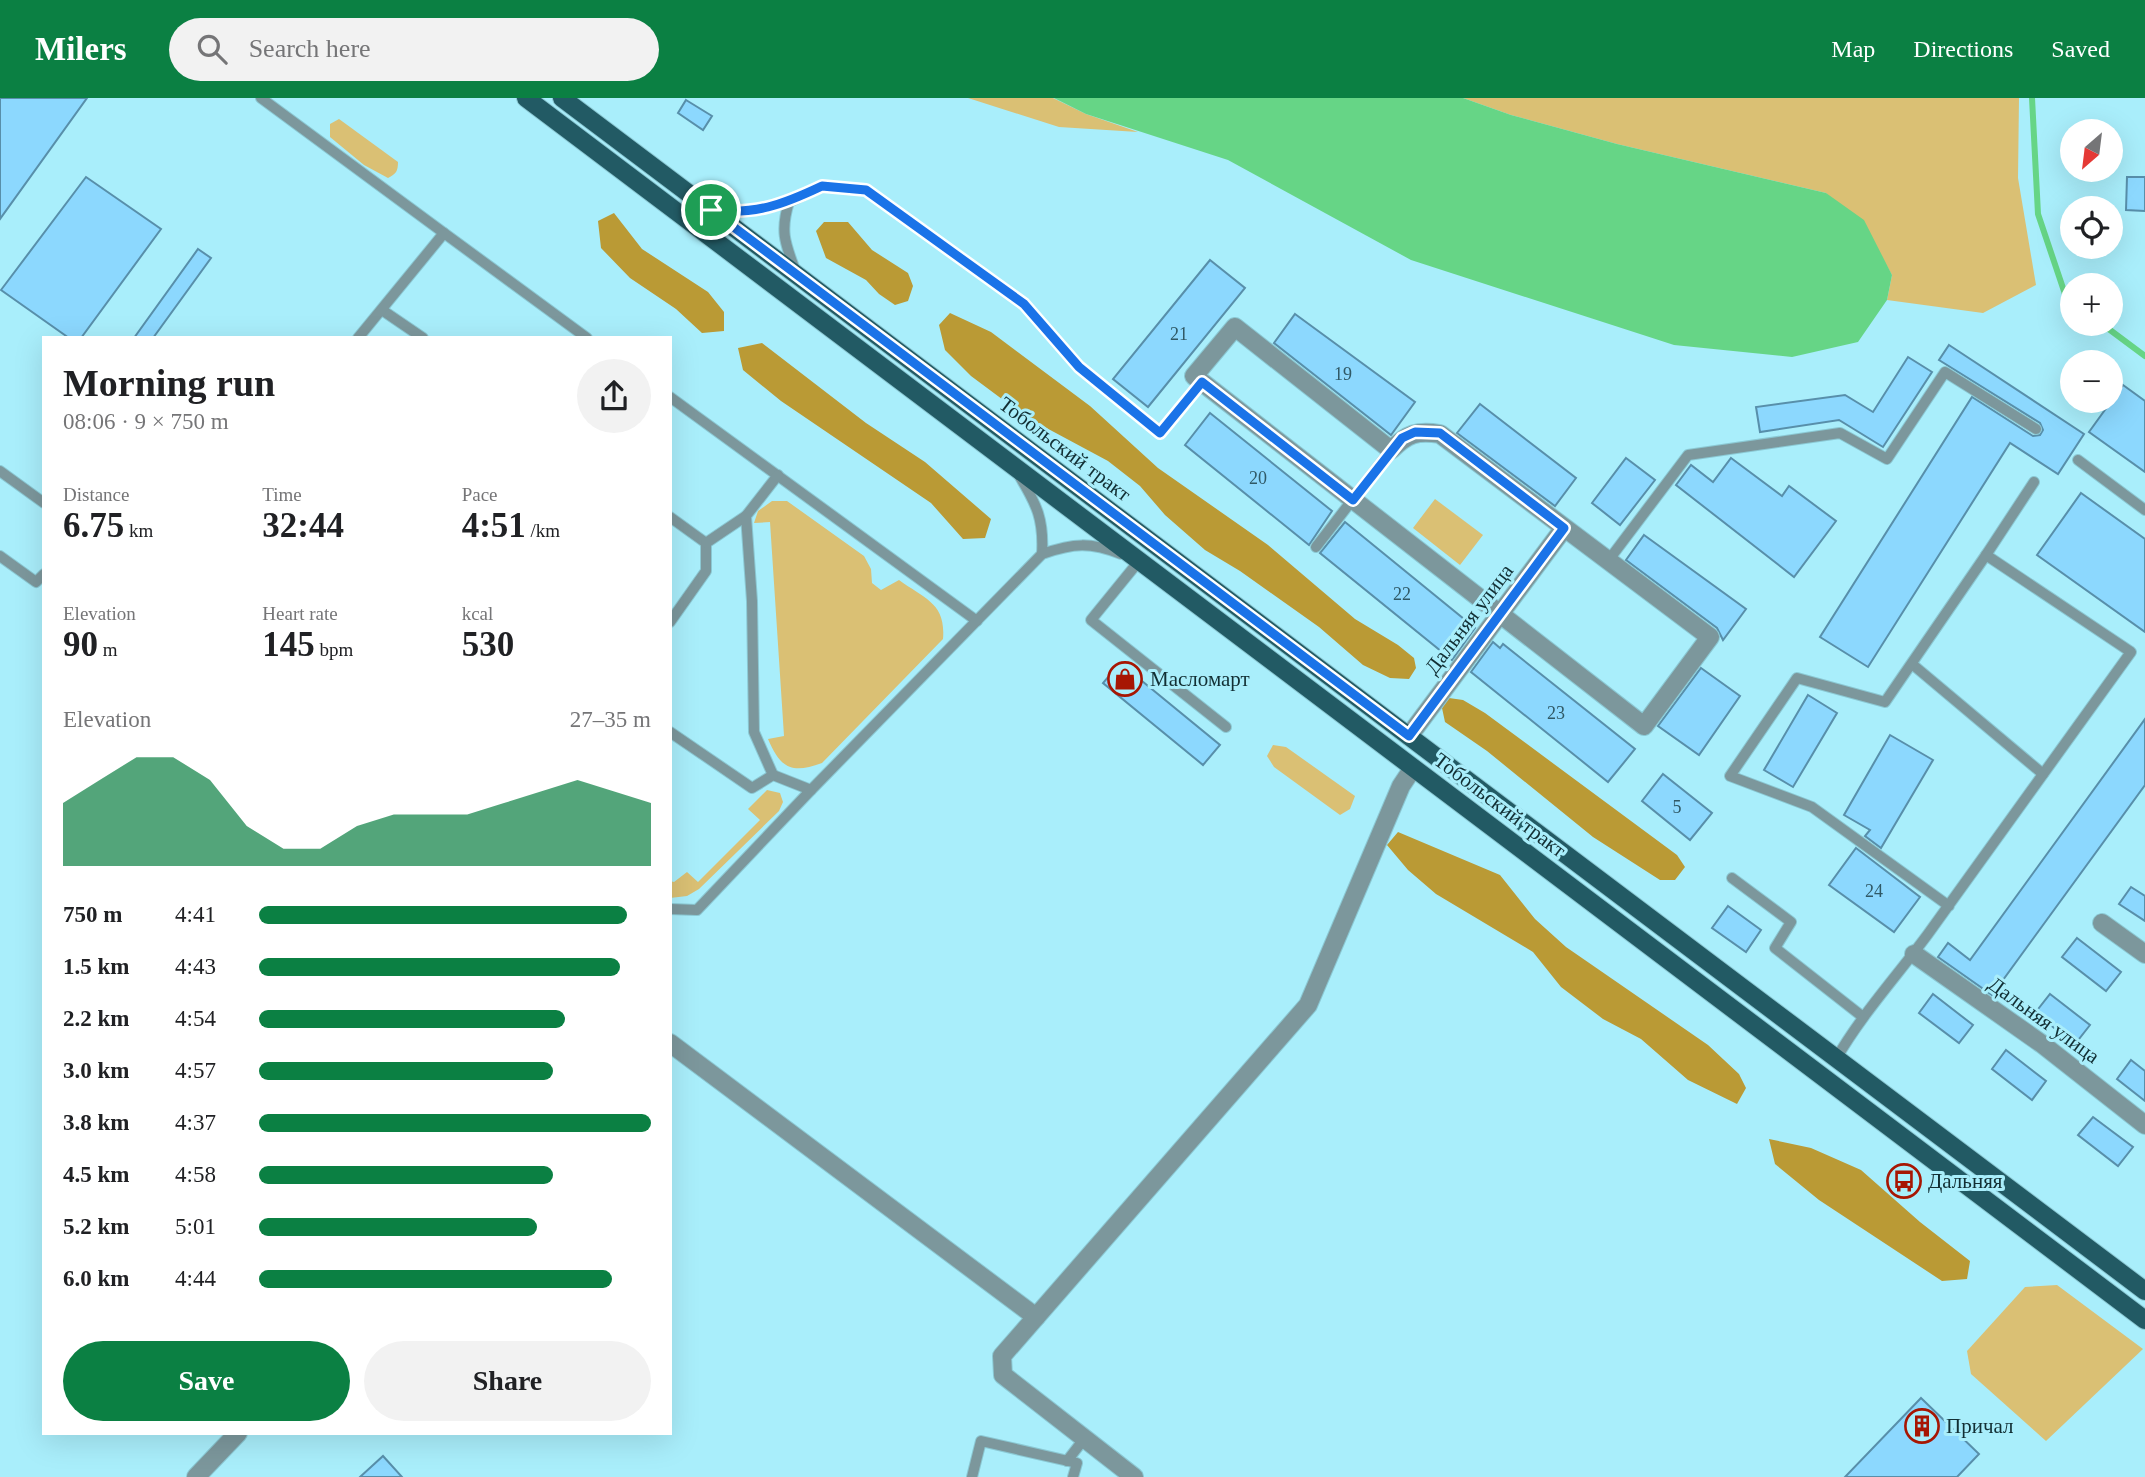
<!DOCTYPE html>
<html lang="en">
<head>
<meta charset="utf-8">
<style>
  body { margin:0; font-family:Georgia,serif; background:#f2f2f2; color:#202124; height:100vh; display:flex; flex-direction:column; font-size:26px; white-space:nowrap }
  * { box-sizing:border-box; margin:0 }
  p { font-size:23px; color:#757577 }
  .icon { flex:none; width:38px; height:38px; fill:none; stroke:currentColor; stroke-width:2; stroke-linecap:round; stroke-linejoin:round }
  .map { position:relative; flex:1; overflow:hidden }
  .panel { position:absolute; left:42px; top:238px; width:630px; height:1099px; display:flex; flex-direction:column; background:#fff; border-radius:0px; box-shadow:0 7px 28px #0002 }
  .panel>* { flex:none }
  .needle { width:46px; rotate:208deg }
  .controls { position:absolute; left:2060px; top:21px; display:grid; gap:14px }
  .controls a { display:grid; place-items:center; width:63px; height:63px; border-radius:50%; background:#fff; box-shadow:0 7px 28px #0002; font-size:35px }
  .pin { position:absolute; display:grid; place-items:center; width:60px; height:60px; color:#fff; margin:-30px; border:4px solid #fff; border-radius:50%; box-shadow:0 2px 7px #0007 }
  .round { display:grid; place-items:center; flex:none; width:74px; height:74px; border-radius:37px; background:#f2f2f2 }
  .head { display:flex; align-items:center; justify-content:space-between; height:119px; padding:0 21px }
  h1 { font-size:38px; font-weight:600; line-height:52px }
  .stats { display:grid; grid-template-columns:repeat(3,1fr); gap:10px; height:119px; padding:7px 21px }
  .stats div { display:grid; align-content:center }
  .stats b { font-size:35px; font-weight:600 }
  .stats small { font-size:19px; font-weight:400 }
  .stats p { font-size:19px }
  .chart { height:196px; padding:14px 21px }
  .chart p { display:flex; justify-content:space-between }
  .chart svg { width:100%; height:126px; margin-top:7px; fill:#0b8043; opacity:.7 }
  .cta { display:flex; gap:14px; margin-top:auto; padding:14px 21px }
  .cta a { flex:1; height:80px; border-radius:42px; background:#0b8043; color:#fff; font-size:28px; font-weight:600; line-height:80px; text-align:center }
  .cta a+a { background:#f2f2f2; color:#202124 }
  ul { padding:0 21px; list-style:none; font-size:23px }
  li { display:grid; grid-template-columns:112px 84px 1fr; align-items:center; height:52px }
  li i { height:18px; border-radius:9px; background:#0b8043 }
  header { display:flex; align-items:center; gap:42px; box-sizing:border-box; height:98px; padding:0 35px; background:#0b8043; color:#fff }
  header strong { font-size:33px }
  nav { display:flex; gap:38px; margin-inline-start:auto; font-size:24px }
  .search { width:490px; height:63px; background:#f2f2f2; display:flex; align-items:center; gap:18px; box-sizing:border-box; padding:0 24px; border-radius:38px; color:#757577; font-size:26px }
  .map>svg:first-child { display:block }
  .green { fill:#dac074 }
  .forest { fill:#ba9a35 }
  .water { fill:#66d586 }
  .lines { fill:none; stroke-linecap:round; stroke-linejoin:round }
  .stream { stroke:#66d586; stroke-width:6 }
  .building { fill:#8cd8fe; stroke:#588faa; stroke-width:2 }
  .lane-casing { stroke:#8bc8d3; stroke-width:12 }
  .street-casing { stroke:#8bc8d3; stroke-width:20 }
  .primary-casing { stroke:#8bc8d3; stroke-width:20 }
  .lane { stroke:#7c979c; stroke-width:10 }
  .street { stroke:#7c979c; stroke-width:18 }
  .primary { stroke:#225a64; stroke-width:18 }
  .route-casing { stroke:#fff; stroke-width:14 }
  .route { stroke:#1a73e8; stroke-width:9 }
  .labels { text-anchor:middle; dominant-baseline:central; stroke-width:6; stroke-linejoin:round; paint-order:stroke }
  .number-label { font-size:18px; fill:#305966 }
  .street-label { font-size:21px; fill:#122f34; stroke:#a9eefb }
  .poi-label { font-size:21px; fill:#122f34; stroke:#a9eefb; text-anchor:start }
</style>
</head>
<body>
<header>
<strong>Milers</strong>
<div class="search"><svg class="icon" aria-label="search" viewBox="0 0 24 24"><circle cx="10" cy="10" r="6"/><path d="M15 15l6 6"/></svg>Search here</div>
<nav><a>Map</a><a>Directions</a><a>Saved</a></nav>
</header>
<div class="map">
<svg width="2145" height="1379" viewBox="0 0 2145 1379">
  <rect width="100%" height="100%" fill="#a9eefb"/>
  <g class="green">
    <path d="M968,0H1053L1086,16L1138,34L1059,29Z"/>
    <path d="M1463,0H2019L2018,80L2036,187L1983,215L1887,202L1892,177L1880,156L1826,95L1617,46L1511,17Z"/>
    <path d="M339,21L398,64C398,73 396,76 388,80L364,67L330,39V26Z"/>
    <path d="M1435,401L1483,437L1460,467L1413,430Z"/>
    <path d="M772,403H787L864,458L871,471L872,485L881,492L899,482C925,501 946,505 943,541L822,665C792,676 781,671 768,641L784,638L770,424L754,425L758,413Z"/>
    <path d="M1273,647L1286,649L1355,698L1350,711L1340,717L1274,669L1267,658Z"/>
    <path d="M767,692L780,695L783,704L779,713L699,791L687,798L670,800V783L674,784L687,774L698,784L760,722L748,711Z"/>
    <path d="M2057,1187L2143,1251L2046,1343L1971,1276L1967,1253L2025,1189Z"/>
  </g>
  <g class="forest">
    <path d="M614,115L642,151L708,194L724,214V233L702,235L676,211L630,180L601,150L598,123Z"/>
    <path d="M824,124H848L872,152L908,175L913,188L908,203L895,207L879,196L866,182L826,160L816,133Z"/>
    <path d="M950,215L991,234L1090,308L1158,370L1268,447L1355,521L1398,547L1414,560L1416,570L1409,581L1390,580L1363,567L1319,529L1240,473L1205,452L1165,417L1140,388L1108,363L1026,319L971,278L945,252L939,227Z"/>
    <path d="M762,245L866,325L925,364L991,421L985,440L963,441L931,405L781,303L743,272L738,250Z"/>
    <path d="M1449,600L1463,602L1485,615L1677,757L1685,769L1675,782H1660L1593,739L1487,653L1445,624L1442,610Z"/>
    <path d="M1398,734L1500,777L1535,821L1566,849L1708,947L1739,976L1746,990L1737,1006L1688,982L1641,941L1603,921L1561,889L1533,854L1436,796L1408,772L1387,747Z"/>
    <path d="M1769,1041L1811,1050L1861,1072L1920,1124L1970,1163L1967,1181L1942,1183L1819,1102L1775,1066Z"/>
  </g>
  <path class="water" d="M1054,0H1463L1511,17L1617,46L1826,95L1864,122L1892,177L1887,202L1858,244L1792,259L1674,247L1411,162L1228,62L1086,16Z"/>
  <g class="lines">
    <g class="stream">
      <path d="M2032,0L2038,116L2066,199L2072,203"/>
      <path d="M2102,226L2145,258"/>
    </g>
  </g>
  <g class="building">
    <path d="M0,0H87L0,121Z"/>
    <path d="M686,2L712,18L703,32L678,15Z"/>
    <path d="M86,79L161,131L81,240H69L1,192Z"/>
    <path d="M2127,79H2145V113L2126,112Z"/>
    <path d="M198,151L211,160L153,240H134Z"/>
    <path d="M1210,162L1245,190L1148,309L1113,281Z"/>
    <path d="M1295,216L1415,304L1391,337L1274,245Z"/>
    <path d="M1949,247L2084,336L2058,376L2010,345L1868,569L1820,539L1972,299L2033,338L2040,337L2043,332L2040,325L1939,262Z"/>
    <path d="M1908,259L1932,274L1883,349L1839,322L1760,334L1756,309L1845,297L1873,314Z"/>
    <path d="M2123,287L2145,303V374L2089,334Z"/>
    <path d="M1480,306L1576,380L1555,408L1457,335Z"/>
    <path d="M1210,315L1332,413L1309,447L1185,347Z"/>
    <path d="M1626,360L1655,382L1620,427L1592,405Z"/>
    <path d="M1731,360L1782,398L1789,388L1836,423L1794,479L1676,387L1691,367L1713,384Z"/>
    <path d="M2081,395L2145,441V534L2037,457Z"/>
    <path d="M1345,424L1475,530L1452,562L1320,455Z"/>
    <path d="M1644,437L1746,511L1723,542L1717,530L1626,462Z"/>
    <path d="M1493,544L1500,550L1503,546L1635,651L1608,684L1471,574Z"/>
    <path d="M1120,565L1220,647L1203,667L1103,585Z"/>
    <path d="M1701,570L1740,598L1699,657L1658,628Z"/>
    <path d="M1808,597L1837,615L1793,689L1764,672Z"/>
    <path d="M2145,621V687L1992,897L1938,859L1948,845L1970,862Z"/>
    <path d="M1890,637L1933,662L1881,750L1865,738L1870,732L1844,717Z"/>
    <path d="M1663,676L1712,715L1690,742L1642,703Z"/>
    <path d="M1856,750L1920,799L1894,834L1829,787Z"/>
    <path d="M2131,789L2145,798V823L2119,806Z"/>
    <path d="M1728,808L1761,832L1746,854L1712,830Z"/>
    <path d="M2077,840L2121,874L2106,893L2062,859Z"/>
    <path d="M1933,896L1973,927L1959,945L1919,915Z"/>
    <path d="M2050,896L2090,927L2075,946L2035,915Z"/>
    <path d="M2006,952L2046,983L2032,1002L1992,971Z"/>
    <path d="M2131,962L2145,973V1003L2117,981Z"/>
    <path d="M2093,1019L2133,1049L2118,1068L2078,1037Z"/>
    <path d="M1921,1300L1979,1356L1957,1379H1845Z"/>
    <path d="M383,1358L402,1379H360Z"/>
  </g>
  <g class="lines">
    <g class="lane-casing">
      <g id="lane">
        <path d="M261,0L444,135"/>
        <path d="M789,104L822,88L866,92L1024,206L1079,269L1160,335L1202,284"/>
        <path d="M716,112C742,116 763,111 789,104C780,133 785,145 795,172"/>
        <path d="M382,212L423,240"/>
        <path d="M358,240L444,135L587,240"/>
        <path d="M670,299L977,523"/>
        <path d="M2078,362L2145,412"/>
        <path d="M0,373L44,405"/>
        <path d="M1020,379C1037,407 1044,422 1042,456"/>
        <path d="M670,419L706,445V473L670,524"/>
        <path d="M706,445L746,418"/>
        <path d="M1316,449L1391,352"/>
        <path d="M1986,457L2034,384"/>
        <path d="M0,458L36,484L44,476"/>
        <path d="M1135,462L1139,463L1091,522L1226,629"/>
        <path d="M1608,463L1688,357L1840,335L1887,361L1945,274L2036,331"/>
        <path d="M1912,566L2043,676"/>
        <path d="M670,634L752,690L773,677L811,692"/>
        <path d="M773,677L754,634L752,503L746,418L778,377"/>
        <path d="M1732,780L1791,824L1775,850L1863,919"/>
        <path d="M670,811L697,812L811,692L1042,456C1074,445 1090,444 1121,456"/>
        <path d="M1836,961C1862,916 1897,878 1928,836C1996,742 2063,648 2131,554L1986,457L1885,604L1797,580L1730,678L1812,709L1949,808"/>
        <path d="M1067,1363L1084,1341"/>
        <path d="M972,1379L981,1343L1077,1365L1073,1379"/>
      </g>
    </g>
    <g class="street-casing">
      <g id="street">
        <path d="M1235,229L1391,352C1407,336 1417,332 1440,336L1710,539L1644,628L1194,278Z"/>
        <path d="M1409,638L1564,430"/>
        <path d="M2102,825L2145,856"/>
        <path d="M1914,856L2042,946L2145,1027"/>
        <path d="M670,945L1036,1219"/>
        <path d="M196,1379L238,1335"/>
        <path d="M1134,1379L1003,1277L1002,1258L1308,907L1401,688L1413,670"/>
      </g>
    </g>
    <g class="primary-casing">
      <g id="primary">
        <path d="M526,0L2145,1222"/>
        <path d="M562,0L2145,1193"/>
      </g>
    </g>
    <use href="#lane" class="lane"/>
    <use href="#street" class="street"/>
    <use href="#primary" class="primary"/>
  </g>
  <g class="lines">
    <g class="route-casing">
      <path id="route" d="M822,88L866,92L1024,206L1079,269L1160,335L1202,284L1353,402L1402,340L1415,334L1440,335L1564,430L1409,638L711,112C755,117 782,107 822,88Z"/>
    </g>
    <use href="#route" class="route"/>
  </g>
  <defs>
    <g id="shop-ring" transform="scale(1.75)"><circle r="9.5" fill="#a9eefb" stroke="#a71603" stroke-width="1.5"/><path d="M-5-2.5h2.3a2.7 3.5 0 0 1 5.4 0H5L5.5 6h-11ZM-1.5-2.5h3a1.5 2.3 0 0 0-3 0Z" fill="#a71603"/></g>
    <g id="bus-ring" transform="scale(1.75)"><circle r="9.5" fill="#a9eefb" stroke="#a71603" stroke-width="1.5"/><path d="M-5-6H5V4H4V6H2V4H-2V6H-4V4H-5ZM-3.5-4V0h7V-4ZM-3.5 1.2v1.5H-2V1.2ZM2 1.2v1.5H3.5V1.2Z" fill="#a71603"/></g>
    <g id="building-ring" transform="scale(1.75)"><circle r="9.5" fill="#a9eefb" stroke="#a71603" stroke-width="1.5"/><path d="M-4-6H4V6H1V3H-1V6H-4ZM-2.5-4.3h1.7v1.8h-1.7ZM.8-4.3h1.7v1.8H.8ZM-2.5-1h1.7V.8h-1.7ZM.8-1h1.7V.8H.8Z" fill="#a71603"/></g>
  </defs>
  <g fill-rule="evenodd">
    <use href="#shop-ring" x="1125" y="581"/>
    <use href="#bus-ring" x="1904" y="1083"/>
    <use href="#building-ring" x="1922" y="1328"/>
  </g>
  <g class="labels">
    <g class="number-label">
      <text x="1179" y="236">21</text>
      <text x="1343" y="276">19</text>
      <text x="1258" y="380">20</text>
      <text x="1402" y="496">22</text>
      <text x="1556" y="615">23</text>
      <text x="1677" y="709">5</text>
      <text x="1874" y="793">24</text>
    </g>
    <g class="street-label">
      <text transform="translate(1065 351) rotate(37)">Тобольский тракт</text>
      <text transform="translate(1469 521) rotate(-53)">Дальняя улица</text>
      <text transform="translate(1500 707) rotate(37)">Тобольский тракт</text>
      <text transform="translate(2044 922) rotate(36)">Дальняя улица</text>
    </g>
    <g class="poi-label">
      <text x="1150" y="581">Масломарт</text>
      <text x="1928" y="1083">Дальняя</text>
      <text x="1946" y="1328">Причал</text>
    </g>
  </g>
</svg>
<div class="controls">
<a><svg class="needle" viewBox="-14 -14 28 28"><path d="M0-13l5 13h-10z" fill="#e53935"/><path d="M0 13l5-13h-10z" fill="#757577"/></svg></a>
<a><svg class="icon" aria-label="locate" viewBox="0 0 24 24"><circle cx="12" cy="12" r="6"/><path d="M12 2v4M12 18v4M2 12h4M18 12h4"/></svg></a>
<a>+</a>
<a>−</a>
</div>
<div class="pin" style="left:711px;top:112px;background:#1e9e55"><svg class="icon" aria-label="arrive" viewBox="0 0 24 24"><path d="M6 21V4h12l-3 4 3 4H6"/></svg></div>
<section class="panel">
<div class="head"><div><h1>Morning run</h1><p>08:06 · 9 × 750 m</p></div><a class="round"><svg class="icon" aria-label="share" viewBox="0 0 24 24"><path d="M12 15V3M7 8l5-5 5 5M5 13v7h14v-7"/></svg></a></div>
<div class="stats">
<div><p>Distance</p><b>6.75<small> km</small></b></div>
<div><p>Time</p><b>32:44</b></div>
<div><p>Pace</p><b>4:51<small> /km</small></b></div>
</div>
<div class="stats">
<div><p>Elevation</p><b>90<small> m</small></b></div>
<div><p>Heart rate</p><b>145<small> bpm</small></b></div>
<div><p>kcal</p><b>530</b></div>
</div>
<div class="chart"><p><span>Elevation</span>27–35 m</p>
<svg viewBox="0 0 160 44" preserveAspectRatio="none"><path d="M0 44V22L10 14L20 6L30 6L40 14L50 30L60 38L70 38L80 30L90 26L100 26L110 26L120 22L130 18L140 14L150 18L160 22V44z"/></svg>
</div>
<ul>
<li><b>750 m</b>4:41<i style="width:94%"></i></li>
<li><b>1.5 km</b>4:43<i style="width:92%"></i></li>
<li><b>2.2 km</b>4:54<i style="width:78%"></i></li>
<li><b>3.0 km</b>4:57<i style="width:75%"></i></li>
<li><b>3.8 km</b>4:37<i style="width:100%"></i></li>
<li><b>4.5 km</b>4:58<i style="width:75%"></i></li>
<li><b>5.2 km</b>5:01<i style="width:71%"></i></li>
<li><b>6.0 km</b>4:44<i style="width:90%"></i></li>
</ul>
<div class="cta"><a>Save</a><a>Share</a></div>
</section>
</div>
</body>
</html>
